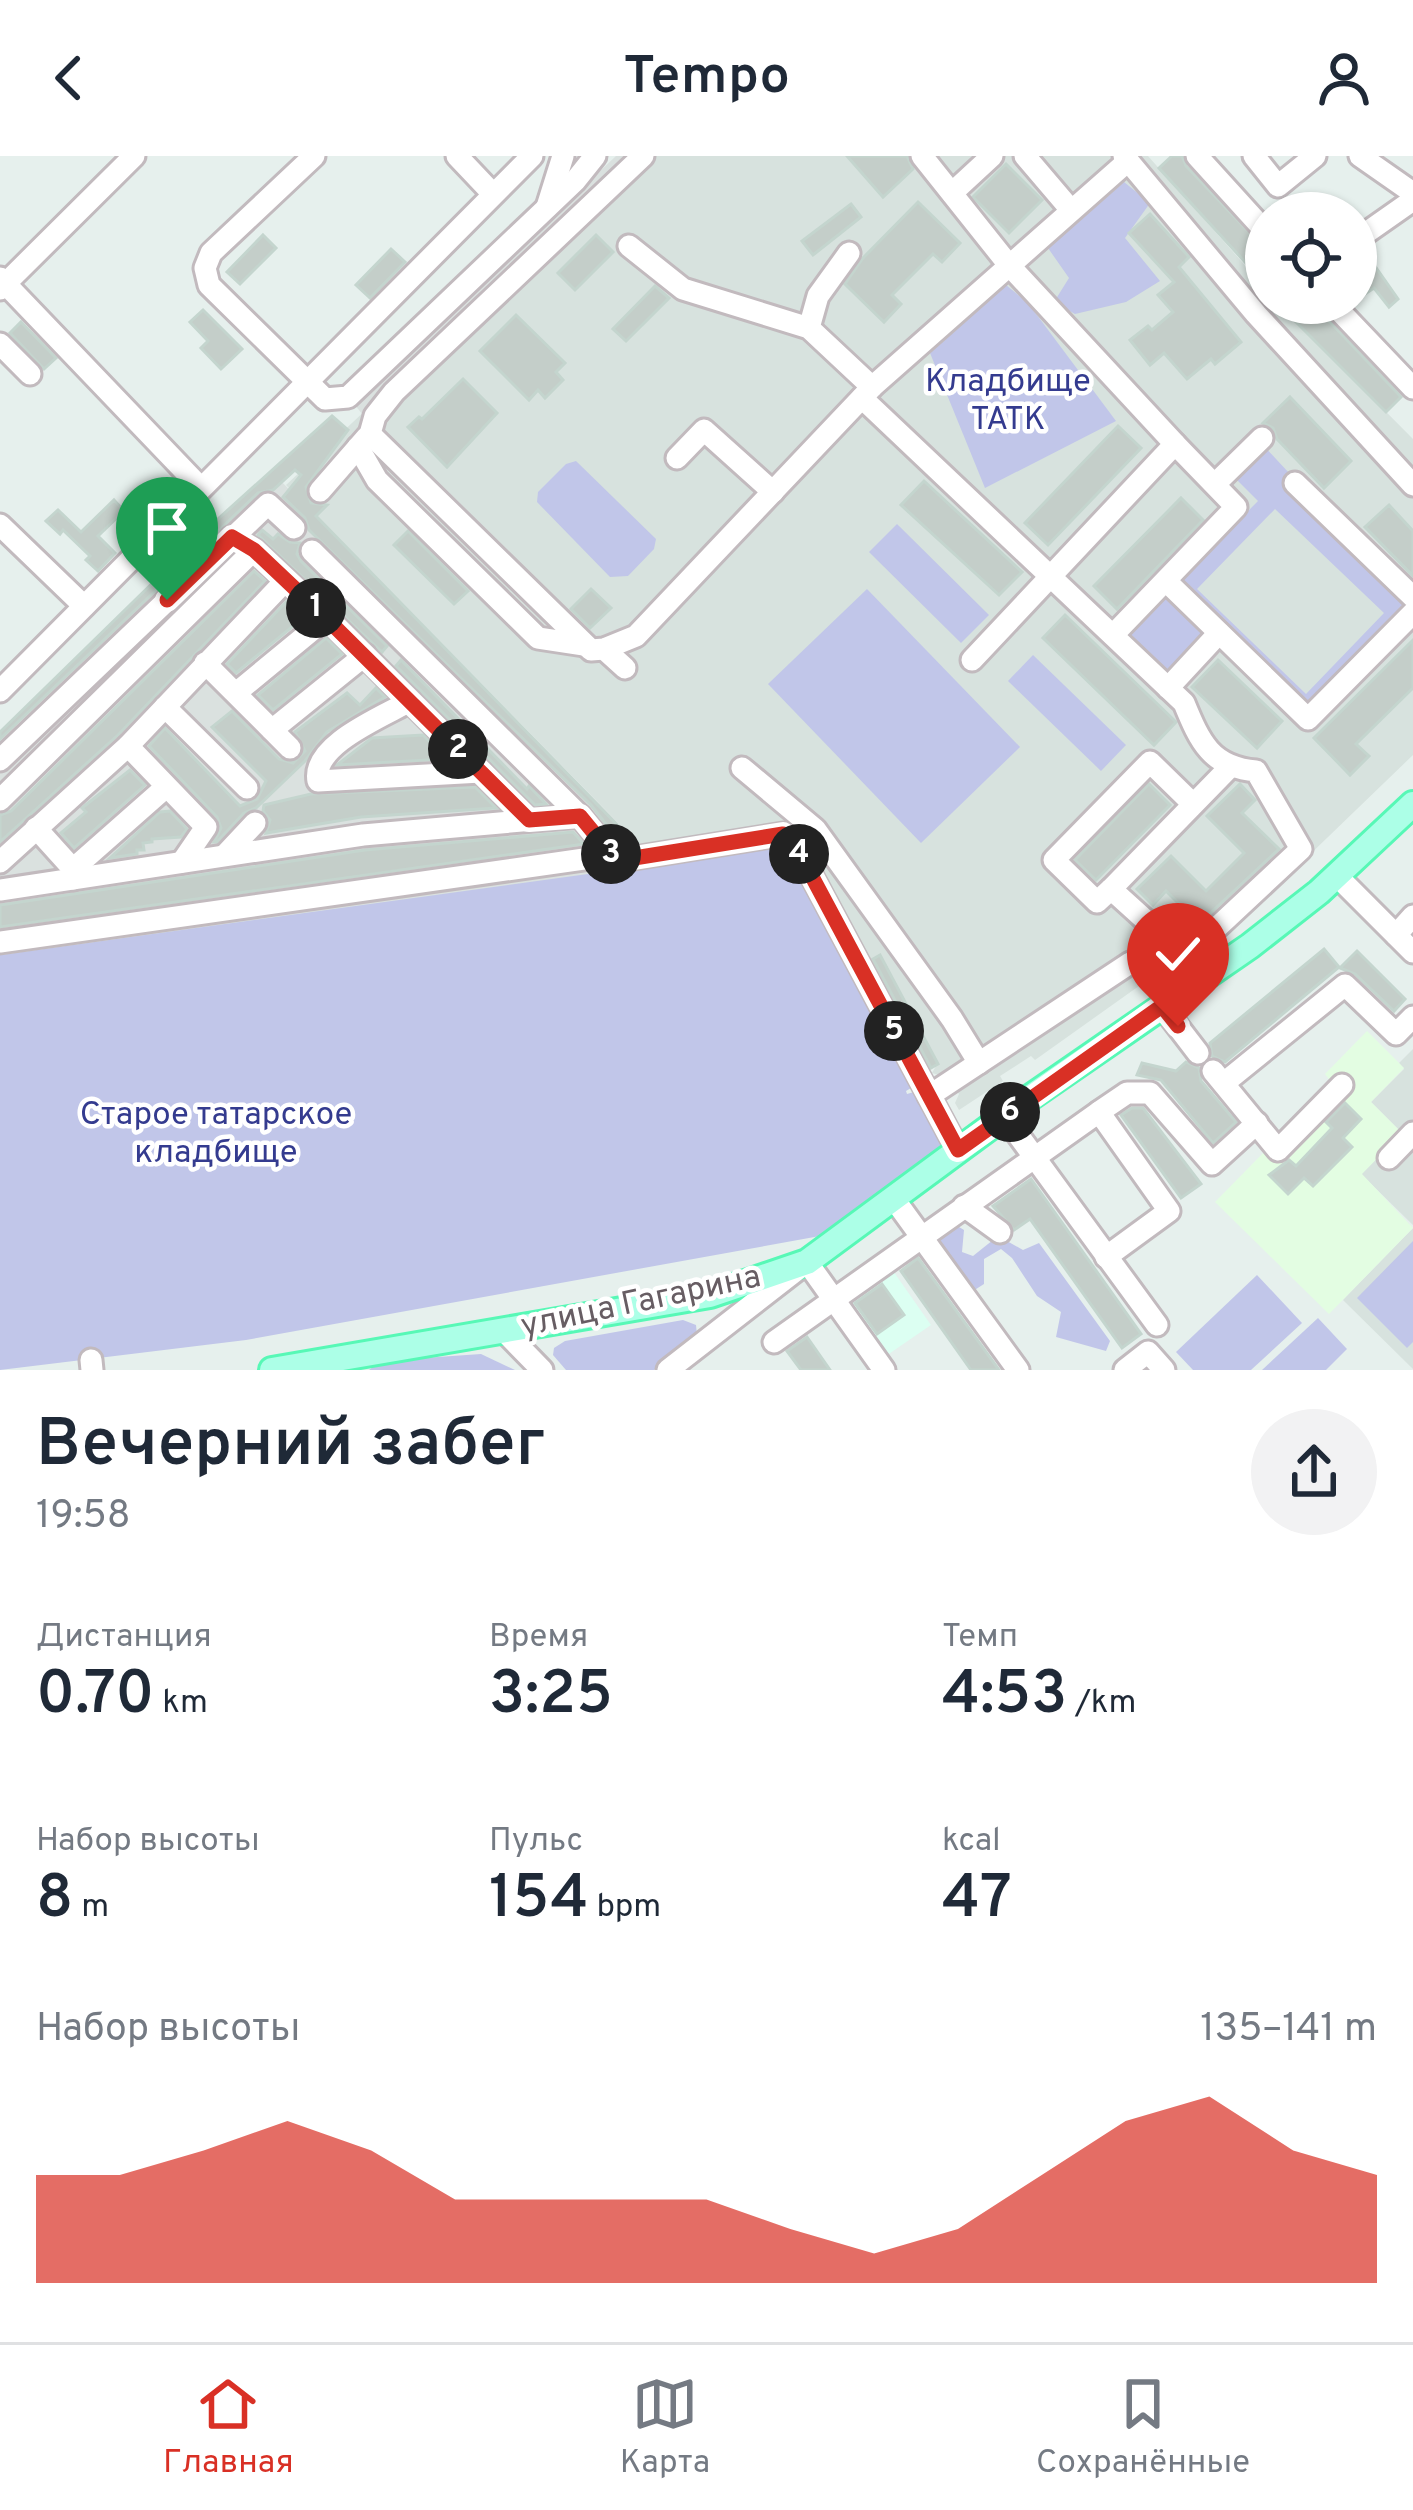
<!DOCTYPE html>
<html lang="ru">
<head>
<meta charset="utf-8">
<style>
  body { margin:0; font-family:Overpass,sans-serif; background:#f2f2f3; color:#1f2937; height:100vh; display:flex; flex-direction:column; font-size:45px; white-space:nowrap }
  * { box-sizing:border-box; margin:0 }
  p { font-size:39px; color:#747a83 }
  .icon { flex:none; width:66px; height:66px; fill:none; stroke:currentColor; stroke-width:2; stroke-linecap:round; stroke-linejoin:round }
  .map { position:relative; height:1214px; overflow:hidden }
  .side { display:flex; flex-direction:column; background:#fff; flex:1 }
  .side>* { flex:none }
  .buttons { position:absolute; left:1245px; top:36px; display:grid; gap:24px }
  .buttons a { display:grid; place-items:center; width:132px; height:132px; border-radius:50%; background:#fff; box-shadow:0 3px 9px #0004; font-size:60px }
  .pin { position:absolute; display:grid; place-items:center; width:102px; height:102px; color:#fff; margin:-123px -51px; border-radius:50% 50% 50% 0; rotate:-45deg; box-shadow:0 0 12px #0007 }
  .pin .icon { rotate:45deg }
  .km { position:absolute; width:60px; height:60px; margin:-30px; border-radius:50%; background:#222; color:#fff; font-size:33px; line-height:60px; text-align:center }
  .round { display:grid; place-items:center; flex:none; width:126px; height:126px; border-radius:63px; background:#f2f2f3 }
  .headline { display:flex; align-items:center; justify-content:space-between; height:204px; padding:0 36px }
  h1 { font-size:66px; font-weight:600; line-height:90px }
  .metrics { display:grid; grid-template-columns:repeat(3,1fr); gap:18px; height:204px; padding:12px 36px }
  .metrics div { display:grid; align-content:center }
  .metrics b { font-size:60px; font-weight:600 }
  .metrics small { font-size:33px; font-weight:400 }
  .metrics p { font-size:33px }
  .chart { height:336px; padding:24px 36px }
  .chart p { display:flex; justify-content:space-between }
  .chart svg { width:100%; height:216px; margin-top:12px; fill:#d93025; opacity:.7 }
  header { display:flex; justify-content:space-between; align-items:center; height:156px; padding:0 36px; background:#fff; font-size:54px; font-weight:600 }
  .tabs { display:flex; justify-content:space-around; align-items:center; height:168px; border-top:3px solid #e0e1e3; background:#fff; font-size:33px; color:#747a83 }
  .tabs a { display:grid; justify-items:center; gap:6px }
  .tabs .active { color:#d93025 }
  .map>svg:first-child { display:block }
  .commercial { fill:#dcfff2 }
  .industrial { fill:#dae1df }
  .education { fill:#d7e2de }
  .medical { fill:#e3fde2 }
  .green { fill:#c1c6e9; fill-rule:evenodd }
  .building { fill:#c4cec9; stroke:#c4d5ce; stroke-width:3 }
  .lines { fill:none; stroke-linecap:round; stroke-linejoin:round }
  .minor-casing { stroke:#c2babe; stroke-width:27 }
  .major-casing { stroke:#57f8b6; stroke-width:30 }
  .minor { stroke:#fff; stroke-width:21 }
  .major { stroke:#acffe7; stroke-width:24 }
  .route-casing { stroke:#fff; stroke-width:24 }
  .route { stroke:#d93025; stroke-width:15 }
  .labels { text-anchor:middle; dominant-baseline:central; stroke-width:9; stroke-linejoin:round; paint-order:stroke }
  .park-label { font-size:33px; fill:#343b8f; stroke:#fff }
  .street-label { font-size:33px; fill:#675d63; stroke:#fff }
</style>
</head>
<body>
<header><svg class="icon" aria-label="back" viewBox="0 0 24 24"><path d="M15 5l-7 7 7 7"/></svg>Tempo<svg class="icon" aria-label="person" viewBox="0 0 24 24"><circle cx="12" cy="8" r="4"/><path d="M4 21q1-7 8-7t8 7"/></svg></header>
<div class="map">
<svg width="1413" height="1214" viewBox="0 0 1413 1214">
  <rect width="100%" height="100%" fill="#e6f0ed"/>
  <path class="commercial" d="M891,1112L931,1169L883,1202L843,1146Z"/>
  <g class="industrial">
    <path d="M616,0H636L363,259L354,248Z"/>
    <path d="M271,315L636,685L626,696L629,714L0,799V576Z"/>
  </g>
  <g class="education">
    <path d="M636,0H1148L1266,133V147H1278L1413,283V599L1271,736L1035,904L1031,900L1000,920L1003,925L959,954L955,947L959,938L946,921L932,917L936,910L928,913L792,666L637,692L636,685L286,329Z"/>
    <path d="M1413,893V1069L1361,1018L1402,977L1371,946L1404,913L1399,907Z"/>
    <path d="M1413,1072V1213L1343,1144Z"/>
  </g>
  <path class="medical" d="M1367,875L1404,912L1371,946L1402,977L1362,1018L1413,1072L1329,1158L1215,1046L1332,927L1325,918Z"/>
  <g class="green">
    <path d="M1124,26L1150,47L1125,82L1160,125L1126,146L1075,158L1054,146L1069,122L1048,92Z"/>
    <path d="M1006,129L1028,147L1116,265L985,332L930,197Z"/>
    <path d="M1263,289L1410,447L1308,550L1180,424L1258,345L1233,320ZM1275,353L1384,457L1306,538L1197,433Z"/>
    <path d="M576,305L656,383L654,393L628,420L610,421L537,346L538,336L566,308Z"/>
    <path d="M897,368L989,459L961,487L869,396Z"/>
    <path d="M867,433L1020,591L921,687L768,528Z"/>
    <path d="M1167,438L1210,478L1171,519L1129,479Z"/>
    <path d="M1033,499L1126,589L1101,615L1008,525Z"/>
    <path d="M792,690L916,929L906,935L907,938L914,936L945,989L820,1080L246,1184L0,1214V799Z"/>
    <path d="M954,1068L964,1074L962,1096L973,1100L998,1080L1023,1094L1039,1087L1110,1185L1106,1195L1056,1181L1061,1156L1037,1140L1012,1102L1001,1093L984,1103V1128L973,1135L955,1120L938,1082Z"/>
    <path d="M1413,1085V1186L1407,1192L1357,1142Z"/>
    <path d="M1257,1119L1302,1167L1251,1214H1193L1176,1196Z"/>
    <path d="M1318,1162L1347,1193L1326,1214H1262Z"/>
    <path d="M683,1164L696,1169L697,1179L654,1214H566L553,1199L554,1192L565,1185Z"/>
    <path d="M481,1198L515,1214H369L381,1205Z"/>
  </g>
  <g class="building">
    <path d="M847,0H907L913,13L883,41Z"/>
    <path d="M1172,0H1182L1186,10L1266,94V129L1159,12Z"/>
    <path d="M1006,8L1042,44L1009,77L973,41Z"/>
    <path d="M918,46L960,87L942,106L933,98L892,139L901,148L884,166L845,128L863,102Z"/>
    <path d="M851,48L861,61L813,99L802,85Z"/>
    <path d="M1150,58L1189,101L1179,111L1241,186L1215,208L1211,203L1187,223L1164,197L1150,209L1130,184L1148,170L1152,174L1173,156L1158,139L1174,126L1129,77Z"/>
    <path d="M263,79L276,92L240,128L227,116Z"/>
    <path d="M596,79L613,96L575,134L558,117Z"/>
    <path d="M391,93L405,106L370,142L356,129Z"/>
    <path d="M1365,96L1398,143L1389,151L1374,132L1356,144V99Z"/>
    <path d="M655,130L669,142L626,185L613,173Z"/>
    <path d="M1290,147H1312L1401,241L1386,256L1284,154Z"/>
    <path d="M203,154L242,193L221,213L201,192L208,185L190,166Z"/>
    <path d="M516,159L565,207L556,216L563,224L545,242L538,234L529,244L480,195Z"/>
    <path d="M21,166L56,202L44,213L10,177Z"/>
    <path d="M463,223L497,257L447,311L408,271L419,261L422,263Z"/>
    <path d="M1290,241L1351,305L1324,332L1277,283L1273,272L1263,267Z"/>
    <path d="M332,260L348,274L306,331L311,347L327,349L316,360L635,687L620,686L591,649L309,374L305,362L283,341L301,319L295,314L273,334L258,337L0,583V576L219,362Z"/>
    <path d="M1118,270L1141,292L1048,389L1025,367Z"/>
    <path d="M924,325L1022,416L999,439L901,349Z"/>
    <path d="M1181,342L1203,364L1117,453L1094,430Z"/>
    <path d="M114,344L124,355L98,380L115,397L98,415L86,404L90,400L63,374L60,378L46,365L58,354L81,376Z"/>
    <path d="M1389,349L1413,375V420L1365,371Z"/>
    <path d="M262,374L273,383L278,378L290,386L300,387L297,398L301,405L387,490L382,496L258,379Z"/>
    <path d="M408,375L468,435L454,448L394,389Z"/>
    <path d="M254,415L265,425L118,579L0,686V659L11,655Z"/>
    <path d="M591,433L611,452L590,472L571,453Z"/>
    <path d="M287,445L304,461L236,517L227,508Z"/>
    <path d="M1065,459L1176,566L1154,589L1043,482Z"/>
    <path d="M326,482L342,498L273,554L258,539Z"/>
    <path d="M1413,484V532L1356,588L1369,600L1350,619L1314,582Z"/>
    <path d="M401,504L527,633L529,630L546,648L535,649L396,510Z"/>
    <path d="M1218,504L1282,565L1257,592L1192,531Z"/>
    <path d="M376,532L385,541L327,576L305,605L256,652L244,657L217,686H214L221,672L217,661L149,590L165,572L240,650L257,643L266,625L212,571L232,555L279,603L293,607L305,595L295,576L347,537L360,549Z"/>
    <path d="M423,579L447,603L337,609L372,582Z"/>
    <path d="M130,614L145,629L74,692L61,677L86,656L82,652Z"/>
    <path d="M1149,628L1170,649L1096,724L1075,704Z"/>
    <path d="M1240,628L1255,644L1242,657L1279,693L1203,764L1196,765L1166,735L1153,749L1137,733L1171,700L1206,735L1244,697L1207,660Z"/>
    <path d="M475,631L496,652L361,661L266,677L270,664L263,655L264,649L311,638Z"/>
    <path d="M170,655L187,673L181,681L152,683V686L143,687L144,694H137V698L110,702L160,656Z"/>
    <path d="M573,676L584,688L0,771V749L365,694Z"/>
    <path d="M1324,793L1339,811L1225,906L1212,900L1210,887Z"/>
    <path d="M1357,795L1405,843L1394,855L1355,818L1340,812Z"/>
    <path d="M880,799L938,908L931,912L873,803Z"/>
    <path d="M1186,906L1199,912L1201,925L1236,966L1213,987L1161,924L1137,919L1142,907L1176,915Z"/>
    <path d="M1345,947L1361,963L1343,982L1352,991L1313,1030L1304,1022L1288,1038L1269,1019L1289,1004L1296,1010L1332,972L1326,966Z"/>
    <path d="M1132,952H1143L1201,1028L1181,1042L1121,959Z"/>
    <path d="M1031,1023L1141,1178L1122,1192L1030,1063L1014,1074L993,1050Z"/>
    <path d="M918,1102L999,1214H971L901,1115Z"/>
    <path d="M882,1128L904,1159L877,1178L855,1147Z"/>
    <path d="M807,1181L830,1214H801L787,1195Z"/>
  </g>
  <g class="lines">
    <g class="minor-casing">
      <g id="minor">
        <path d="M314,0L211,97L205,112L209,129L325,243L348,241L575,25L595,0"/>
        <path d="M457,0L493,38"/>
        <path d="M643,0L394,236L375,260L370,278L591,494L604,493L636,480L872,231L1128,5"/>
        <path d="M922,0L1008,108L1175,288L972,504"/>
        <path d="M1025,0L1071,54"/>
        <path d="M1124,0L1256,158L1413,329"/>
        <path d="M1197,0L1266,76"/>
        <path d="M1254,0L1278,30L1315,0"/>
        <path d="M1360,0L1413,37"/>
        <path d="M952,37L992,0"/>
        <path d="M547,51L563,0"/>
        <path d="M1356,84L1413,44"/>
        <path d="M629,90L683,133L809,172L872,231"/>
        <path d="M0,122L200,331"/>
        <path d="M0,133L134,0"/>
        <path d="M1332,147L1413,232"/>
        <path d="M809,172L818,140L849,97"/>
        <path d="M0,188L30,218"/>
        <path d="M862,242L1184,547C1200,586 1211,611 1256,615L1301,693L1210,778L1185,781L1153,771L1111,733"/>
        <path d="M358,291L377,324L538,482L584,489"/>
        <path d="M677,302L704,274L773,336"/>
        <path d="M1295,327L1413,441"/>
        <path d="M1215,328L1262,282"/>
        <path d="M320,335L367,281"/>
        <path d="M0,369L84,450"/>
        <path d="M232,381L254,394L327,462L529,664"/>
        <path d="M312,395L580,660L612,699"/>
        <path d="M1166,425L1308,563L1413,457"/>
        <path d="M1113,479L1236,351L1175,288"/>
        <path d="M604,493L625,512"/>
        <path d="M205,507L290,592"/>
        <path d="M1168,532L1219,477"/>
        <path d="M0,535L532,0"/>
        <path d="M236,537L327,462"/>
        <path d="M410,545C382,561 311,589 318,625L481,616"/>
        <path d="M165,551L247,632"/>
        <path d="M272,574L365,499"/>
        <path d="M128,590L206,671L182,706"/>
        <path d="M0,604L268,348L294,372"/>
        <path d="M742,612L815,673L952,863L979,907"/>
        <path d="M0,644L254,394"/>
        <path d="M1193,648L1150,606L1054,704L1097,746L1111,733L1228,613"/>
        <path d="M36,672L73,713V723"/>
        <path d="M225,699L255,667"/>
        <path d="M0,706L128,590L286,424"/>
        <path d="M73,713L166,631"/>
        <path d="M1337,720L1413,796"/>
        <path d="M0,734L363,679L580,660"/>
        <path d="M1396,779L1413,760"/>
        <path d="M0,786L612,699L628,703L783,678L793,685L958,994"/>
        <path d="M1162,850L1198,897"/>
        <path d="M1213,915L1278,994L1342,929"/>
        <path d="M1224,927L1345,829L1396,878L1413,861"/>
        <path d="M929,940L1130,807"/>
        <path d="M1099,956L1127,937H1150L1212,1008L1257,967"/>
        <path d="M1005,961L1157,1169"/>
        <path d="M1389,1002L1413,977"/>
        <path d="M894,1043L1018,1214"/>
        <path d="M964,1050L1000,1076"/>
        <path d="M505,1176L542,1214"/>
        <path d="M774,1186L1099,956L1169,1055L1106,1101"/>
        <path d="M91,1204L92,1214"/>
        <path d="M668,1214L807,1106L884,1214"/>
        <path d="M1125,1214L1148,1196L1164,1214"/>
      </g>
    </g>
    <g class="major-casing">
      <path id="major" d="M272,1214L710,1139L807,1106L1028,943L1250,790L1319,736L1413,648"/>
    </g>
    <use href="#minor" class="minor"/>
    <use href="#major" class="major"/>
  </g>
  <g class="lines">
    <g class="route-casing">
      <path id="route" d="M167,444L232,381L254,394L327,463L529,664L580,660L612,699L628,703L783,678L793,685L958,994L1162,850L1178,870"/>
    </g>
    <use href="#route" class="route"/>
  </g>
  <g class="labels">
    <g class="park-label">
      <text x="1008" y="227">Кладбище<tspan x="1008" dy="38">ТАТК</tspan></text>
      <text x="216" y="960">Старое татарское<tspan x="216" dy="38">кладбище</tspan></text>
    </g>
    <g class="street-label">
      <text transform="translate(641 1147) rotate(-12)">улица Гагарина</text>
    </g>
  </g>
</svg>
<div class="buttons">
<a><svg class="icon" aria-label="locate" viewBox="0 0 24 24"><circle cx="12" cy="12" r="6"/><path d="M12 2v4M12 18v4M2 12h4M18 12h4"/></svg></a>
</div>
<div class="pin" style="left:167px;top:444px;background:#1e9e55"><svg class="icon" aria-label="arrive" viewBox="0 0 24 24"><path d="M6 21V4h12l-3 4 3 4H6"/></svg></div>
<div class="pin" style="left:1178px;top:870px;background:#d93025"><svg class="icon" aria-label="check" viewBox="0 0 24 24"><path d="M5 12l5 5 9-10"/></svg></div>
<b class="km" style="left:316px;top:452px">1</b>
<b class="km" style="left:458px;top:593px">2</b>
<b class="km" style="left:611px;top:698px">3</b>
<b class="km" style="left:799px;top:698px">4</b>
<b class="km" style="left:894px;top:875px">5</b>
<b class="km" style="left:1010px;top:956px">6</b>
</div>
<section class="side">
<div class="headline"><div><h1>Вечерний забег</h1><p>19:58</p></div><a class="round"><svg class="icon" aria-label="share" viewBox="0 0 24 24"><path d="M12 15V3M7 8l5-5 5 5M5 13v7h14v-7"/></svg></a></div>
<div class="metrics">
<div><p>Дистанция</p><b>0.70<small> km</small></b></div>
<div><p>Время</p><b>3:25</b></div>
<div><p>Темп</p><b>4:53<small> /km</small></b></div>
</div>
<div class="metrics">
<div><p>Набор высоты</p><b>8<small> m</small></b></div>
<div><p>Пульс</p><b>154<small> bpm</small></b></div>
<div><p>kcal</p><b>47</b></div>
</div>
<div class="chart"><p><span>Набор высоты</span>135–141 m</p>
<svg viewBox="0 0 160 44" preserveAspectRatio="none"><path d="M0 44V22L10 22L20 17L30 11L40 17L50 27L60 27L70 27L80 27L90 33L100 38L110 33L120 22L130 11L140 6L150 17L160 22V44z"/></svg>
</div>
</section>
<nav class="tabs">
<a class="active"><svg class="icon" aria-label="home" viewBox="0 0 24 24"><path d="M3 11l9-7 9 7M6 9v11h12V9"/></svg>Главная</a>
<a><svg class="icon" aria-label="map" viewBox="0 0 24 24"><path d="M3 6l6-2 6 2 6-2v14l-6 2-6-2-6 2zM9 4v14M15 6v14"/></svg>Карта</a>
<a><svg class="icon" aria-label="saved" viewBox="0 0 24 24"><path d="M7 4h10v16l-5-4-5 4z"/></svg>Сохранённые</a>
</nav>
</body>
</html>
